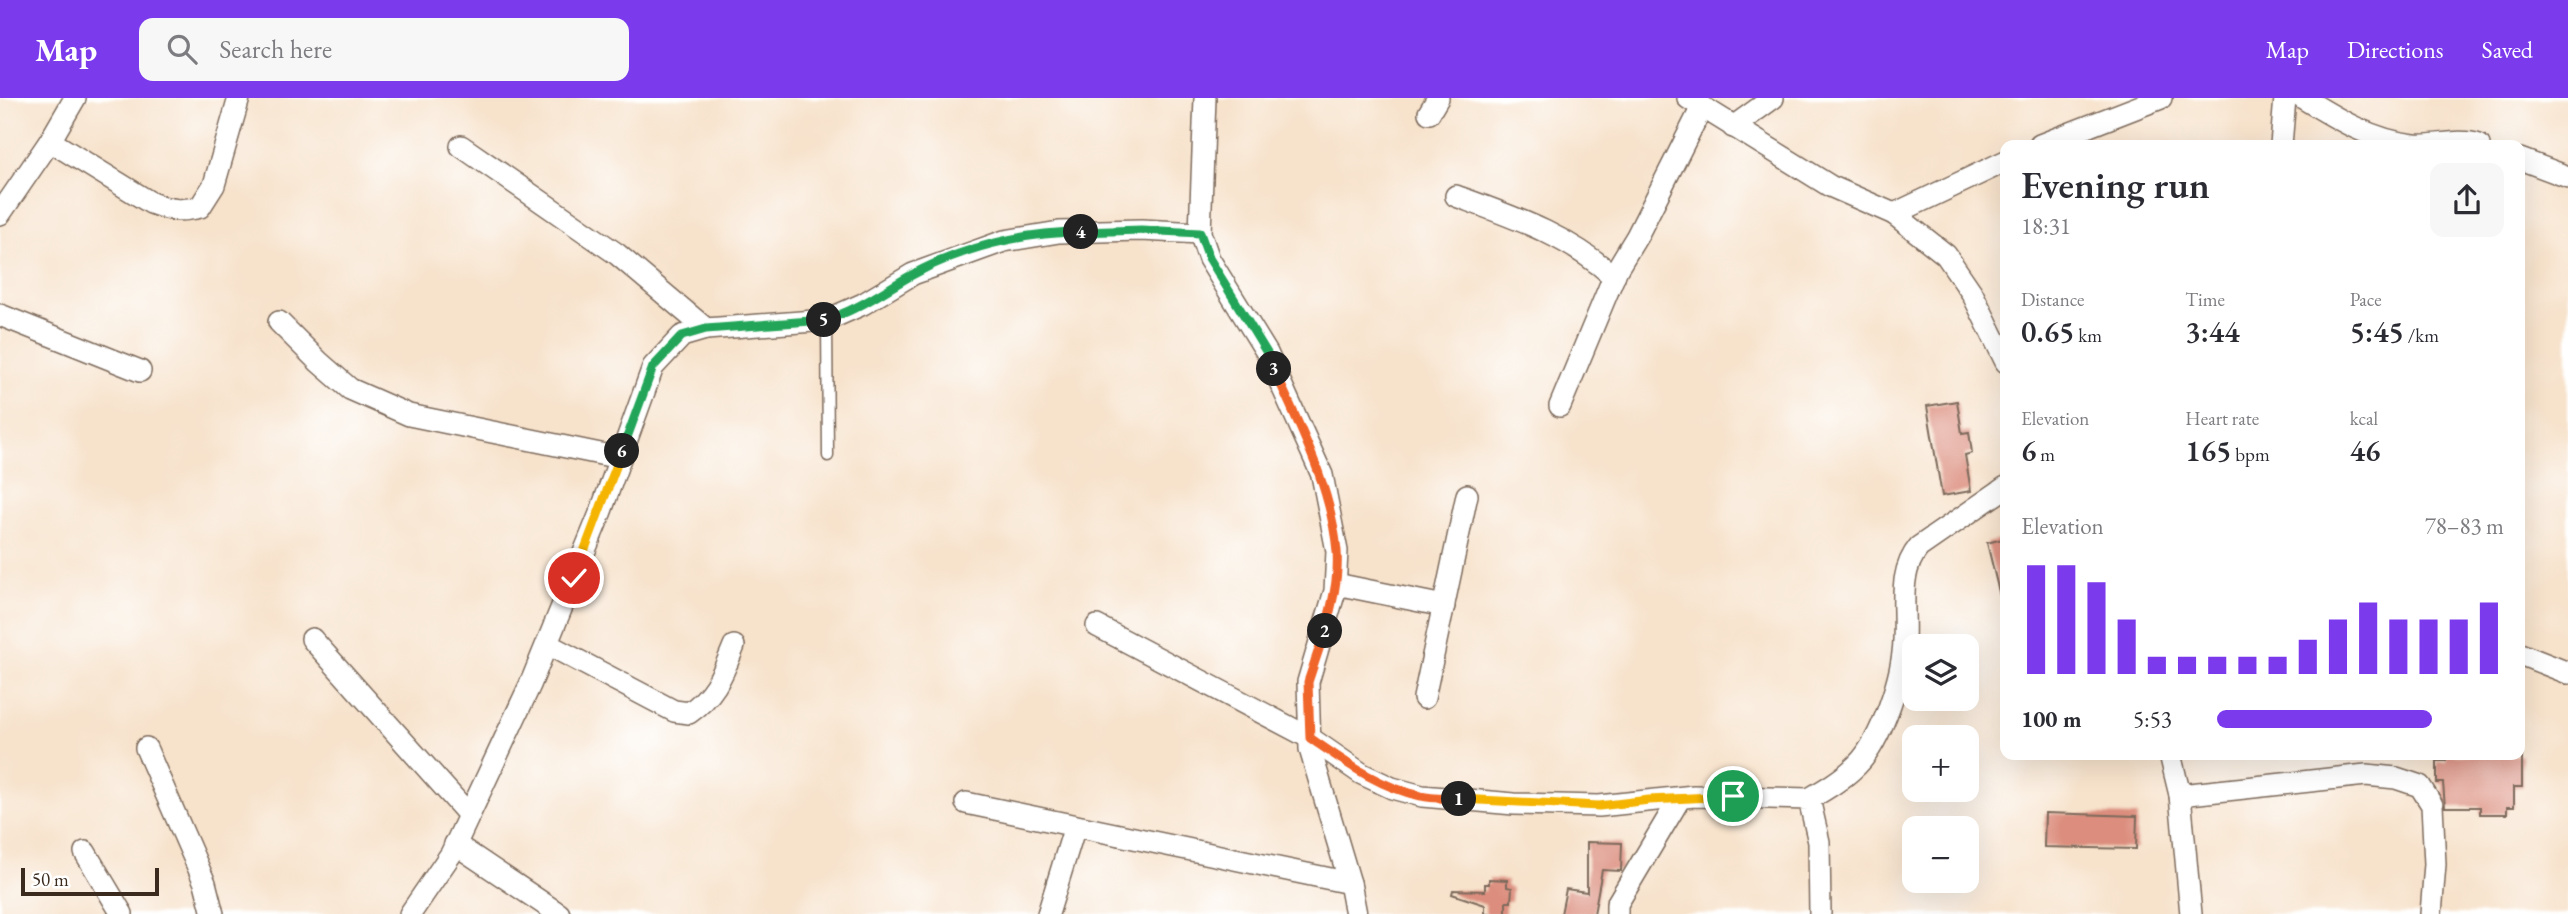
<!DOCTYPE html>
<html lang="en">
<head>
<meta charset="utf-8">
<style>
  body { margin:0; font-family:"EB Garamond",serif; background:#f7f7f7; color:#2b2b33; height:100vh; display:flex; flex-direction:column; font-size:26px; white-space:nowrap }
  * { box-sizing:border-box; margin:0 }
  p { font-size:23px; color:#7c7c81 }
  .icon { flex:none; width:38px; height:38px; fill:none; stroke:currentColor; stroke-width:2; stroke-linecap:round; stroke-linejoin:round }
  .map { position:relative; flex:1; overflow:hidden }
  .panel { position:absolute; left:2000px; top:42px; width:525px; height:620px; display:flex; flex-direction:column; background:#fff; border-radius:14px; box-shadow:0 7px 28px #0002 }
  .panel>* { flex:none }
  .tools { position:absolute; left:1902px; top:536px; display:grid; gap:14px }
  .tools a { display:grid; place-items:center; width:77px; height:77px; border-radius:14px; background:#fff; box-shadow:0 7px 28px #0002; font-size:35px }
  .scale { position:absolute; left:21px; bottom:18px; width:138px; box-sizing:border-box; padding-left:7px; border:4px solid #3b2a1e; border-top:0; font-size:19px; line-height:24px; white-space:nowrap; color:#3b2a1e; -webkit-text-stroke:5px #fff; paint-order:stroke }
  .pin { position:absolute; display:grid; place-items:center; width:60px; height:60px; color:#fff; margin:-30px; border:4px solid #fff; border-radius:50%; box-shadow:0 2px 7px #0007 }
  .km { position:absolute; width:35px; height:35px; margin:-18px; border-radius:50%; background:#222; color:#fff; font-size:19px; line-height:35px; text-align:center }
  .round { display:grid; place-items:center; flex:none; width:74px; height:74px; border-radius:14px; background:#f7f7f7 }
  .head { display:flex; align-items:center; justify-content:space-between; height:119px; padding:0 21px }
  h1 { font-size:38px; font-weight:600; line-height:52px }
  .stats { display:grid; grid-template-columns:repeat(3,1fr); gap:10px; height:119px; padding:7px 21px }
  .stats div { display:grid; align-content:center }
  .stats b { font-size:30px; font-weight:600 }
  .stats small { font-size:19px; font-weight:400 }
  .stats p { font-size:19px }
  .chart { height:196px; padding:14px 21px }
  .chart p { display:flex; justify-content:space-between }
  .chart svg { width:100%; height:126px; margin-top:7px; stroke:#7c3aed; stroke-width:6 }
  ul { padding:0 21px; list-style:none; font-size:23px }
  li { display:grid; grid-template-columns:112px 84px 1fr; align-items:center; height:52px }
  li i { height:18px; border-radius:9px; background:#7c3aed }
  header { display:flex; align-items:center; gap:42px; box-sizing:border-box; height:98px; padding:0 35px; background:#7c3aed; color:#fff }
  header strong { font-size:33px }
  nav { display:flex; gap:38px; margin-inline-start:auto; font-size:24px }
  .search { width:490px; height:63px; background:#f7f7f7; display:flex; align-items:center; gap:18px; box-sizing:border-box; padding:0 24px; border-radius:14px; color:#7c7c81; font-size:26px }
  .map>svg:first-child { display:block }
  .building { fill:#dc8d7d }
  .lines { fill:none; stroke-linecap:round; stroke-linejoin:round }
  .service-casing { stroke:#7d6a5b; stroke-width:13 }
  .minor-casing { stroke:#7d6a5b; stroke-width:24 }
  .service { stroke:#fff; stroke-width:10 }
  .minor { stroke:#fff; stroke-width:21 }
  .split-1-casing { stroke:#fff; stroke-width:14 }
  .split-2-casing { stroke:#fff; stroke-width:14 }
  .split-3-casing { stroke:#fff; stroke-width:14 }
  .split-4-casing { stroke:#fff; stroke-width:14 }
  .split-5-casing { stroke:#fff; stroke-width:14 }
  .split-6-casing { stroke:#fff; stroke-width:14 }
  .split-7-casing { stroke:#fff; stroke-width:14 }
  .split-1 { stroke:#f5b400; stroke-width:9 }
  .split-2 { stroke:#f0652b; stroke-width:9 }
  .split-3 { stroke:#f0652b; stroke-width:9 }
  .split-4 { stroke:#22a559; stroke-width:9 }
  .split-5 { stroke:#22a559; stroke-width:9 }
  .split-6 { stroke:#22a559; stroke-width:9 }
  .split-7 { stroke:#f5b400; stroke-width:9 }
</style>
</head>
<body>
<header>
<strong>Map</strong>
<div class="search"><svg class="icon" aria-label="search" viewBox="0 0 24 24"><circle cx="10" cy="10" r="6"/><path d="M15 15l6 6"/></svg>Search here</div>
<nav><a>Map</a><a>Directions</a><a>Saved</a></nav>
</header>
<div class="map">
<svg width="2568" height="816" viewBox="0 0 2568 816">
  <rect width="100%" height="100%" fill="#fff"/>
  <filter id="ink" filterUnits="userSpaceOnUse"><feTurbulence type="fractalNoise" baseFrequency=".0143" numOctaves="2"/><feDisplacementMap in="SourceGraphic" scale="14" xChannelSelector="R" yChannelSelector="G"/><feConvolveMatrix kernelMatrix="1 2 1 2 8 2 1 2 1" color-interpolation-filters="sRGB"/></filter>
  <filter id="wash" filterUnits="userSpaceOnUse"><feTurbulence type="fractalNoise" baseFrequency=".00686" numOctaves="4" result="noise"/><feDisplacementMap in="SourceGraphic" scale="28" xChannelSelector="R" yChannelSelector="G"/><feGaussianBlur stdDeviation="1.57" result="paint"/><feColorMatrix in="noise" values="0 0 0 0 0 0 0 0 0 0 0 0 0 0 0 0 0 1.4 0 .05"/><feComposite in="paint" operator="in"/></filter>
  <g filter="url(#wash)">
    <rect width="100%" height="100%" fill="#f7e2cb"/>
    <g id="blocks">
      <g class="building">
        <path d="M1957,303L1962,335L1969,334L1972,355L1965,357L1971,393L1942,398L1927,308Z"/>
        <path d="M2006,440V497L2000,498L1987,445Z"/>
        <path d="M2446,656L2522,657V689H2514V709H2507V716H2480V709H2445L2443,685H2437V663H2446Z"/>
        <path d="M2045,715L2137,718L2136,751L2044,749Z"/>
        <path d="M1587,744L1622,745L1621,773L1602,772L1594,816H1561L1566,791L1587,794Z"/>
        <path d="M1489,781L1507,782V789L1512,790L1511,804H1506V816H1485V807L1452,796L1453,792L1485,793V786H1489Z"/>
      </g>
    </g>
  </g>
  <g filter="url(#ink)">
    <use href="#blocks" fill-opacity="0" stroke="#7d6a5b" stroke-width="2"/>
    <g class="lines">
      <g class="service-casing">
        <path id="service" d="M827,222L828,358"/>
      </g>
      <g class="minor-casing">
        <g id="minor">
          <path d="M1205,0L1200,135L1209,161L1267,255L1322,377L1337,453L1335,493L1308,584L1310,651L1350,785L1356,816"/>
          <path d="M1688,0L1830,88L1894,116L1946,157L1972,195L2006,264"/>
          <path d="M2303,0C2337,21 2373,43 2414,47C2435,49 2458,40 2479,47"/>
          <path d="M1429,15L1438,0"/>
          <path d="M1733,29L1773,0"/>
          <path d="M50,43L151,105C169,112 181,114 200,109L214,87L239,0"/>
          <path d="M2040,47L2161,0"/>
          <path d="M2281,47L2285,0"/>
          <path d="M461,48L617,156L706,231"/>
          <path d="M2520,61L2568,79"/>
          <path d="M1456,98C1513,119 1568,137 1614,179"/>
          <path d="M0,116L50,43L75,0"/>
          <path d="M1894,116L2006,63"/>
          <path d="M0,217L140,273"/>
          <path d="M279,224L319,264L350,291L409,317L620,360"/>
          <path d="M1560,308L1617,171L1637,138L1702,9"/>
          <path d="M1336,486L1444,508"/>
          <path d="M1097,528L1310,640L1362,676L1392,690L1422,698L1514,706L1599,708L1694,698L1809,701L1819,744L1820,816"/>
          <path d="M312,541L469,717"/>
          <path d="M547,546L674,613L689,615C716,596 722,577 734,548"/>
          <path d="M2520,556L2568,575"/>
          <path d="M1424,600L1467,397"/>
          <path d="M146,650L205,785L213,816"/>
          <path d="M2170,656L2180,697L2191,816"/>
          <path d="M2180,697L2366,677L2396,680L2420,688L2432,707L2435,766L2431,816"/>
          <path d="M1809,701C1826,691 1843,681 1857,667C1882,642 1903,577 1904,542C1906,510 1897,475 1919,449L2006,389"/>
          <path d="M966,705L1350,785"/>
          <path d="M455,746L559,816"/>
          <path d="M85,754L122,816"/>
          <path d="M410,816L451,756L530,587L601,413L653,269L682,238L706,231L827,222L863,206L913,176L1004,143L1059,134L1141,132L1200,135"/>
          <path d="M1048,816L1075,728"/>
          <path d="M1617,816V806L1680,700"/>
        </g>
      </g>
      <use href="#service" class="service"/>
      <use href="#minor" class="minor"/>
    </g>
  </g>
  <g class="lines" filter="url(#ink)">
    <g class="split-1-casing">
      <path id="split-1" d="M1459,701L1599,708L1649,702L1733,698"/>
    </g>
    <g class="split-2-casing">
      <path id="split-2" d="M1325,533L1308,584L1310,640C1345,664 1378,689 1421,698C1433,701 1446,700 1459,701"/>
    </g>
    <g class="split-3-casing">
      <path id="split-3" d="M1274,271C1300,330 1331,388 1337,453C1339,480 1332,507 1325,533"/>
    </g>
    <g class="split-4-casing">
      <path id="split-4" d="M1081,134L1141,132L1200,135L1209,160L1267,255L1274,271"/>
    </g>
    <g class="split-5-casing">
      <path id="split-5" d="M824,222C855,214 882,194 910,178C960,150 1023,134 1081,134"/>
    </g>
    <g class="split-6-casing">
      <path id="split-6" d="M622,353L653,269L682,238L706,231L824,222"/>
    </g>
    <g class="split-7-casing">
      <path id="split-7" d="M574,480L622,353"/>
    </g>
    <use href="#split-1" class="split-1"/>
    <use href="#split-2" class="split-2"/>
    <use href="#split-3" class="split-3"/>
    <use href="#split-4" class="split-4"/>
    <use href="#split-5" class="split-5"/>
    <use href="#split-6" class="split-6"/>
    <use href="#split-7" class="split-7"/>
  </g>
</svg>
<div class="tools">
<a><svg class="icon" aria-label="layers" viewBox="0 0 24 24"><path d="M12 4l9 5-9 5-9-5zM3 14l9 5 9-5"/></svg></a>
<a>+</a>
<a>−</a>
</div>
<div class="scale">50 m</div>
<div class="pin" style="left:1733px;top:698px;background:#1e9e55"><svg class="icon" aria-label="arrive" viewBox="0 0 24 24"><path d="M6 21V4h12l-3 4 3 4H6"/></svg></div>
<div class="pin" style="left:574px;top:480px;background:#d93025"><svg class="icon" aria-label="check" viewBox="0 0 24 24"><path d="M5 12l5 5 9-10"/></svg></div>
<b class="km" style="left:1459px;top:701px">1</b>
<b class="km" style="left:1325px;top:533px">2</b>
<b class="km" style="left:1274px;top:271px">3</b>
<b class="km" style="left:1081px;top:134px">4</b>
<b class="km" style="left:824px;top:222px">5</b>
<b class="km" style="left:622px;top:353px">6</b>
<section class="panel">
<div class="head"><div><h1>Evening run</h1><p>18:31</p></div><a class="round"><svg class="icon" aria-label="share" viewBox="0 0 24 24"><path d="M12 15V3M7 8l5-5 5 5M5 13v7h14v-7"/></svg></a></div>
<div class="stats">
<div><p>Distance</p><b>0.65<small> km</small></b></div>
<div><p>Time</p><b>3:44</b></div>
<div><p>Pace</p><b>5:45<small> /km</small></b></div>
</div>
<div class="stats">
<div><p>Elevation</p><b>6<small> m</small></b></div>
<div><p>Heart rate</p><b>165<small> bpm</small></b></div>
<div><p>kcal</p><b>46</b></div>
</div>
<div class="chart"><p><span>Elevation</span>78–83 m</p>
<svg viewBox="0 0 160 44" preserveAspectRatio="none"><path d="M5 44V6M15 44V6M25 44V12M35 44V25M45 44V38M55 44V38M65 44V38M75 44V38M85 44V38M95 44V32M105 44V25M115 44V19M125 44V25M135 44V25M145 44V25M155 44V19"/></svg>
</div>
<ul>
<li><b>100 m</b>5:53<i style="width:75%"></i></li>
</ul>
</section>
</div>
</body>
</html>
